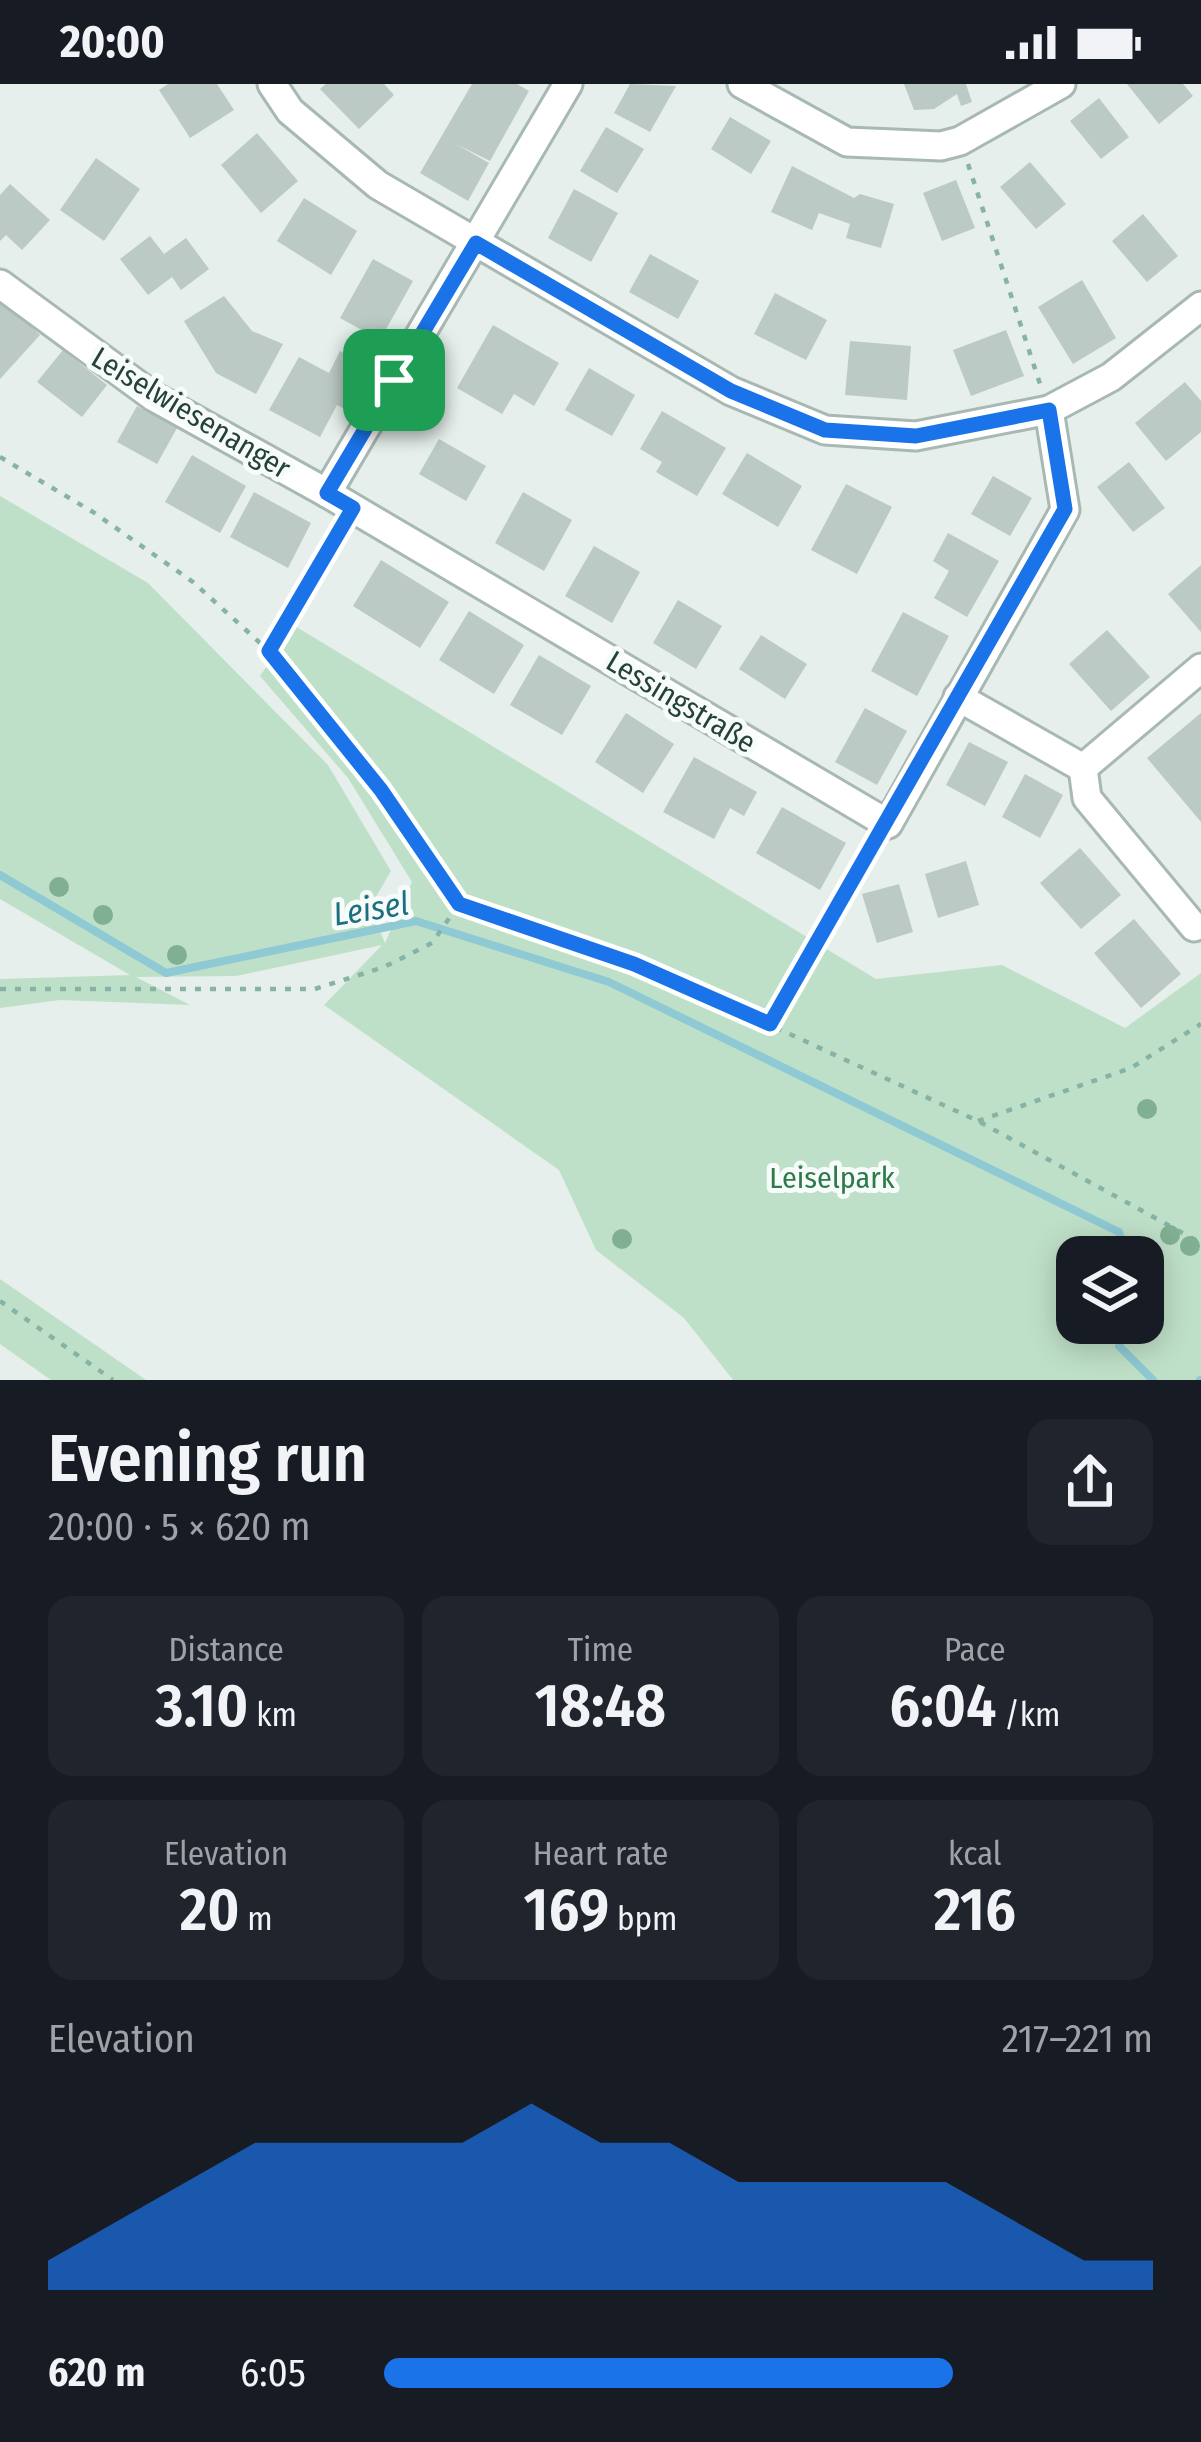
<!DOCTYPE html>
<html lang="en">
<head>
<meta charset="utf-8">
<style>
  body { margin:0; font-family:"Fira Sans Condensed",sans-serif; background:#20242c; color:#f1f3f6; height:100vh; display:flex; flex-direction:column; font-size:45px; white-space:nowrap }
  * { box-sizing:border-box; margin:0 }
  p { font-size:39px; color:#9ea1a6 }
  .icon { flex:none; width:66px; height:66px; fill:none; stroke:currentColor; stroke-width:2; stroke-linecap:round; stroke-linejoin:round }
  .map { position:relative; height:1296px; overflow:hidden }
  .side { display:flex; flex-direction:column; background:#171b24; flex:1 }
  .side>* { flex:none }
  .buttons { position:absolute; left:1056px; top:1152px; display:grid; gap:24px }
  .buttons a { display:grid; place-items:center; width:108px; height:108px; border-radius:24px; background:#171b24; box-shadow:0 6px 30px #0003; font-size:60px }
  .pin { position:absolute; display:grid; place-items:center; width:102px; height:102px; color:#fff; margin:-51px; border-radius:24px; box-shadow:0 6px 18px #0006 }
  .round { display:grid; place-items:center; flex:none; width:126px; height:126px; border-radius:24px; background:#20242c }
  .headline { display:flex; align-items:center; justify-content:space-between; height:204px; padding:0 48px }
  h1 { font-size:66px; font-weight:600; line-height:90px }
  .figures { display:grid; grid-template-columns:repeat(3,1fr); gap:18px; height:204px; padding:12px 48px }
  .figures div { display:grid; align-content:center; border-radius:24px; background:#20242c; text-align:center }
  .figures b { font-size:60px; font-weight:600 }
  .figures small { font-size:33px; font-weight:400 }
  .figures p { font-size:33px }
  .chart { height:336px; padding:24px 48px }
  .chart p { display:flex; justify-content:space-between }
  .chart svg { width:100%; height:216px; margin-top:12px; fill:#1a73e8; opacity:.7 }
  ul { padding:0 48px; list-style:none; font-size:39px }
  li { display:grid; grid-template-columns:192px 144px 1fr; align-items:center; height:90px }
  li i { height:30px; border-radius:15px; background:#1a73e8 }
  .status { display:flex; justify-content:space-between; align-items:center; height:84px; padding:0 60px; background:#171b24; direction:ltr }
  .status svg { height:33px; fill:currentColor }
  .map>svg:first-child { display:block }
  .green { fill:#bfe0c8; fill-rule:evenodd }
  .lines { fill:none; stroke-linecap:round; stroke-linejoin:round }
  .stream { stroke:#8ec9d4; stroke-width:8 }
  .building { fill:#bbcac4 }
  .minor-casing { stroke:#a8b8b2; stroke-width:33 }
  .path { stroke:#86b3a5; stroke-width:4.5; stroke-dasharray:6 9; stroke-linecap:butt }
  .minor { stroke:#fff; stroke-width:27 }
  .tree { fill:#80af93 }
  .route-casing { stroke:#fff; stroke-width:24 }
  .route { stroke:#1a73e8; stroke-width:15 }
  .labels { text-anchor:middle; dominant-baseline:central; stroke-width:10; stroke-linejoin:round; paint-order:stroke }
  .street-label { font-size:30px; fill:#24423a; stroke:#f7fbf9 }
  .park-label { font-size:30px; fill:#2d7a4b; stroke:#f7fbf9 }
  .water-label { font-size:33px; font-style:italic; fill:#1c6f80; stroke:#f7fbf9 }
</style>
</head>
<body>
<div class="status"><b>20:00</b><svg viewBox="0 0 49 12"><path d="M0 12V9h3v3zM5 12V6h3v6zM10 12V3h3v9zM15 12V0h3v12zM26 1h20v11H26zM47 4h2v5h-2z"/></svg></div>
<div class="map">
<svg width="1201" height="1296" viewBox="0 0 1201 1296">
  <rect width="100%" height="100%" fill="#e6efeb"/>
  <g class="green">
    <path d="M0,412L148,499L328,681L391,787L370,823L385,859L412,798L348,694L260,592L295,542L876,895L1002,881L1125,944L1201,889V1296H733L684,1234L596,1166L559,1086L324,921L382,861L236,892L136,893L190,921L60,916L0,924V895L130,891L0,815ZM1077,1173H1143V1239H1077Z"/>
    <path d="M0,1195L146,1296H51L0,1260Z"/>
  </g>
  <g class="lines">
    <g class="stream">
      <path d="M0,791L166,889L416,837L609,898L1119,1148L1126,1173"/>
      <path d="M1128,1239L1119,1262L1153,1296"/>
      <path d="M1200,1296H1201"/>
    </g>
  </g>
  <g class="building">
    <path d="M168,0H217L234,26L190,54L159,6Z"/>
    <path d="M326,0H384L394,11L359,45L320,5Z"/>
    <path d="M472,0H517L529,7L490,77L456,60L489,79L468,117L420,89Z"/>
    <path d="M630,0L676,2L650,48L614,29Z"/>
    <path d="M904,0H966L972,18L961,22L957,10L934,25L914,26Z"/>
    <path d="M1127,0H1183L1193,12L1159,40Z"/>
    <path d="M1099,14L1129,53L1101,75L1070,37Z"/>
    <path d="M730,33L771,57L751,90L711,65Z"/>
    <path d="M606,43L644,65L617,109L580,87Z"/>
    <path d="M257,49L298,97L261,129L221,81Z"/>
    <path d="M96,74L140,105L104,157L60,126Z"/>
    <path d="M1030,78L1066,120L1036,145L1000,103Z"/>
    <path d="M792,82L854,114L860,110L894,120L881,164L846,154L850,140L819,129L812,146L771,128Z"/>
    <path d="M956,96L975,144L942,157L923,109Z"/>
    <path d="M10,100L50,136L22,166L6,151L0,157V111Z"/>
    <path d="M574,105L618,129L591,178L548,154Z"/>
    <path d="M304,114L357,147L331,191L277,157Z"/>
    <path d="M1143,130L1178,172L1147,198L1112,157Z"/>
    <path d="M150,152L164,170L186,154L209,185L181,206L172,193L148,211L120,175Z"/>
    <path d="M650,170L699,197L678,235L629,208Z"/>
    <path d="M373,175L413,197L380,256L340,234Z"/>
    <path d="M1082,196L1116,254L1073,280L1038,223Z"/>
    <path d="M775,209L827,236L806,276L754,250Z"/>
    <path d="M224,212L252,247L283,260L256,310L216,289L184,237Z"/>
    <path d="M0,213L40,251L0,295Z"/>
    <path d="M493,241L559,279L534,322L514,310L502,330L457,304Z"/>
    <path d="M1006,246L1024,292L971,312L953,266Z"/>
    <path d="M850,257L911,262L907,316L845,311Z"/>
    <path d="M63,266L107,301L82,333L37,298Z"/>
    <path d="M340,267L377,287L353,330L337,321L320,353L269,326L299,273L329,289Z"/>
    <path d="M589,284L635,311L612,352L565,326Z"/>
    <path d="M1185,298L1201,317V348L1166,377L1135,339Z"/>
    <path d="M137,322L177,344L157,380L117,358Z"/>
    <path d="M662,327L726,364L697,412L656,388L662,378L640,365Z"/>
    <path d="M439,355L486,382L466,417L419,390Z"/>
    <path d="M747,369L802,402L778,443L722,410Z"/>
    <path d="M192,371L246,402L220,449L165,418Z"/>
    <path d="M1129,378L1165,424L1133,448L1097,403Z"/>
    <path d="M993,392L1032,414L1010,452L971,430Z"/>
    <path d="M846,400L892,423L857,490L811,466Z"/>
    <path d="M254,408L311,439L288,484L230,453Z"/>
    <path d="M523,408L572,436L544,487L495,459Z"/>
    <path d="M948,449L999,477L967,533L934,514L949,487L933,477Z"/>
    <path d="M594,462L640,488L612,539L565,512Z"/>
    <path d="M381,476L449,518L420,564L353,522Z"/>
    <path d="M1201,481V548L1168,510Z"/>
    <path d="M678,516L722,542L696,585L653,559Z"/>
    <path d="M469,527L524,561L494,610L439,576Z"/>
    <path d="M903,528L949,552L917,612L871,587Z"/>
    <path d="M1107,546L1150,593L1111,627L1069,580Z"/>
    <path d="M761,551L807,580L785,615L739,585Z"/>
    <path d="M539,571L591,602L562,651L510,621Z"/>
    <path d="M865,624L907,647L877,701L835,678Z"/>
    <path d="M626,629L674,660L643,709L595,678Z"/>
    <path d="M1201,629V738L1147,674Z"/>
    <path d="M969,658L1008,678L985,722L946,701Z"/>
    <path d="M694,673L757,708L744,732L730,724L714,755L663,728Z"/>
    <path d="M1025,690L1063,711L1040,754L1002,733Z"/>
    <path d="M782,723L846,759L820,806L756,769Z"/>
    <path d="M1080,764L1121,811L1081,845L1040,799Z"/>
    <path d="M966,777L979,821L938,834L925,790Z"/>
    <path d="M899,800L913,848L877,859L862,810Z"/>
    <path d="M1134,835L1181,890L1141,924L1094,869Z"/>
  </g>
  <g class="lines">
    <g class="minor-casing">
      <g id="minor">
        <path d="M272,0L290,27L378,101L731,307L825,346L916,352L1049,326L1111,293L1201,222"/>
        <path d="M568,0L327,409L888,740L1065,426L1049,326"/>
        <path d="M742,0L847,58L941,62L960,57L1061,0"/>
        <path d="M0,200L154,313L327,409"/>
        <path d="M958,613L1083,684L1201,584"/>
        <path d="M1083,684L1087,714L1194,843"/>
      </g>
    </g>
    <g class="path">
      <path d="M968,80L1041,303"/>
      <path d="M0,373L93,428L193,498L269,567L381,706L459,820L634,880L770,941L978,1037L1201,1159"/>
      <path d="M269,567L341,444"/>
      <path d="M0,905H315L384,883L432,859L459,820"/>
      <path d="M770,941L874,765"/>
      <path d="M978,1037L1131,984L1201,940"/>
      <path d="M0,1217L113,1296"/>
    </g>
    <use href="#minor" class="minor"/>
  </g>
  <g class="tree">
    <circle cx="59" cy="803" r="10"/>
    <circle cx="103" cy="831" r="10"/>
    <circle cx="177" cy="871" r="10"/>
    <circle cx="1147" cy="1025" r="10"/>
    <circle cx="1170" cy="1151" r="10"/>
    <circle cx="622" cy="1155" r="10"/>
    <circle cx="1190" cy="1162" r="10"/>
  </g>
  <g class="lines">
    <g class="route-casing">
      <path id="route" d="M476,159L731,307L825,346L916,352L1049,326L1065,425L770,940L634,880L459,820L381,706L269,567L353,424L327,409Z"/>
    </g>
    <use href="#route" class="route"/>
  </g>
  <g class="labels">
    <g class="street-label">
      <text transform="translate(191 329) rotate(31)">Leiselwiesenanger</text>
      <text transform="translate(681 618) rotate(31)">Lessingstraße</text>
    </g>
    <g class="park-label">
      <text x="832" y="1094">Leiselpark</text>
    </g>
    <g class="water-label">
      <text transform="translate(371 825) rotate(-9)">Leisel</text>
    </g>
  </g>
</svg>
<div class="buttons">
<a><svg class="icon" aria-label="layers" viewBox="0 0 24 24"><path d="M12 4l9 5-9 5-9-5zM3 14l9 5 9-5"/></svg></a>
</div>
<div class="pin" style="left:394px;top:296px;background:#1e9e55"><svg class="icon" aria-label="arrive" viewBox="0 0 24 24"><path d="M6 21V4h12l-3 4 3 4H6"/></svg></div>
</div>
<section class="side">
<div class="headline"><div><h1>Evening run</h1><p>20:00 · 5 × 620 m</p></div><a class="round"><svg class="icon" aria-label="share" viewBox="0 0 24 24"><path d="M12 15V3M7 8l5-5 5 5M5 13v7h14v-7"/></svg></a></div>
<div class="figures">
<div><p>Distance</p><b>3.10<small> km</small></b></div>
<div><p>Time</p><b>18:48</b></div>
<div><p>Pace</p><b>6:04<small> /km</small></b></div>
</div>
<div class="figures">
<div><p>Elevation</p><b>20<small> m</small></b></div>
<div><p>Heart rate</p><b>169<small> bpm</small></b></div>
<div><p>kcal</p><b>216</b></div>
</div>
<div class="chart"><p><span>Elevation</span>217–221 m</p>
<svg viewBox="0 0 160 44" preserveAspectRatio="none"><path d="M0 44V38L10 30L20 22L30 14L40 14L50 14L60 14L70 6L80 14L90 14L100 22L110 22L120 22L130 22L140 30L150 38L160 38V44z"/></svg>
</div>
<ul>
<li><b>620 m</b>6:05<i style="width:74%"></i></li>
</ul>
</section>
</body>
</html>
